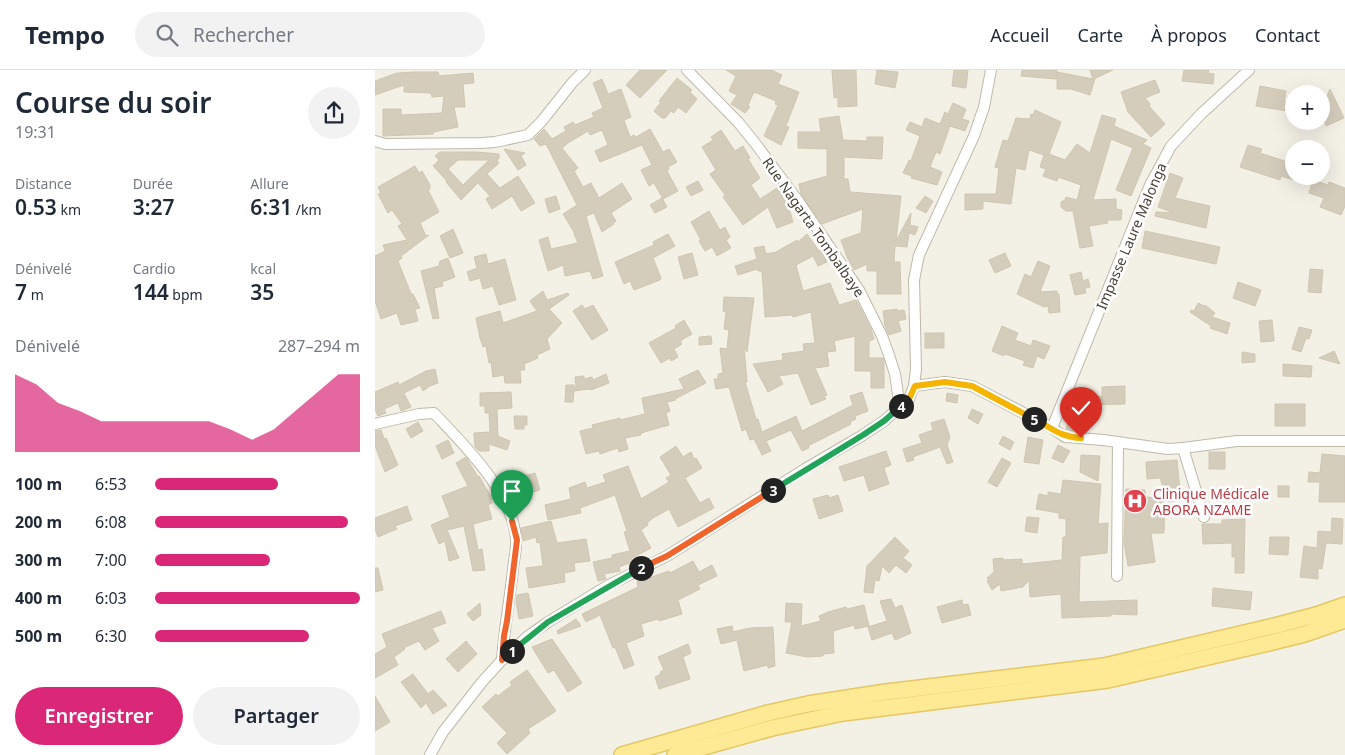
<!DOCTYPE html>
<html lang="fr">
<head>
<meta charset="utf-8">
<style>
  body { margin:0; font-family:"Noto Sans",sans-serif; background:#f2f2f3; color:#1f2937; height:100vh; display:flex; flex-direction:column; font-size:19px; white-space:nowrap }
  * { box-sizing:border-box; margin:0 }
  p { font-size:16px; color:#747a83 }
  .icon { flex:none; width:28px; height:28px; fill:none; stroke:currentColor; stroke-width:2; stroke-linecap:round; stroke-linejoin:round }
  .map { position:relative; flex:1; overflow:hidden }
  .side { display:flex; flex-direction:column; background:#fff; width:375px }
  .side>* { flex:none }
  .tools { position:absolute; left:910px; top:15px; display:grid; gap:10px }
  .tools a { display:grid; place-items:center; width:45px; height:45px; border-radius:50%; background:#fff; box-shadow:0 5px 20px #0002; font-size:25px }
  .pin { position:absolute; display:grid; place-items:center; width:42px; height:42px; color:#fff; margin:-51px -21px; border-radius:50% 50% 50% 0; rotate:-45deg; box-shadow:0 0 5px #0007 }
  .pin .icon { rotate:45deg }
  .km { position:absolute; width:25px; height:25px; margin:-12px; border-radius:50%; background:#222; color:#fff; font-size:14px; line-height:25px; text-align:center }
  .round { display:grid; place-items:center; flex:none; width:52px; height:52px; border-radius:26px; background:#f2f2f3 }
  .overview { display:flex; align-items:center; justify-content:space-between; height:85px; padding:0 15px }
  h1 { font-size:28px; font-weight:600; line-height:38px }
  .stats { display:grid; grid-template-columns:repeat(3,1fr); gap:8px; height:85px; padding:5px 15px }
  .stats div { display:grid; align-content:center }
  .stats b { font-size:21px; font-weight:600 }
  .stats small { font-size:14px; font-weight:400 }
  .stats p { font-size:14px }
  .chart { height:140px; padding:10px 15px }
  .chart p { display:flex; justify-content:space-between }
  .chart svg { width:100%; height:90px; margin-top:5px; fill:#db2777; opacity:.7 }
  .primary-button { display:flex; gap:10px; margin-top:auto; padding:10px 15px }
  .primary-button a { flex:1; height:58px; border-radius:30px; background:#db2777; color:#fff; font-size:20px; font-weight:600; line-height:58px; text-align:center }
  .primary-button a+a { background:#f2f2f3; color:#1f2937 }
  ul { padding:0 15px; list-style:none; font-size:16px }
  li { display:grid; grid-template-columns:80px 60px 1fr; align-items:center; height:38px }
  li i { height:12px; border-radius:6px; background:#db2777 }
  header { display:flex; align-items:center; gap:30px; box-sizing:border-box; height:70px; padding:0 25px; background:#fff; border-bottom:1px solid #e0e1e3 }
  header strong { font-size:24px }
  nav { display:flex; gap:28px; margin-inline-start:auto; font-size:18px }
  .search { width:350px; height:45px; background:#f2f2f3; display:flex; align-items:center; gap:12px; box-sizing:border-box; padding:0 18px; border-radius:28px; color:#747a83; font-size:19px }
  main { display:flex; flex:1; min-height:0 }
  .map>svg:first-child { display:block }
  .building { fill:#d5cdbc; stroke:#d0c6af; fill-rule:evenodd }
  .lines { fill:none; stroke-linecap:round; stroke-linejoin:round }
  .street-casing { stroke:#bfb9a9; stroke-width:12 }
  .primary-casing { stroke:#e4c863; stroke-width:18 }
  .street { stroke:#fff; stroke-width:10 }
  .primary { stroke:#fee994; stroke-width:15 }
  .split-1-casing { stroke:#fff; stroke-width:10 }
  .split-2-casing { stroke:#fff; stroke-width:10 }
  .split-3-casing { stroke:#fff; stroke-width:10 }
  .split-4-casing { stroke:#fff; stroke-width:10 }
  .split-5-casing { stroke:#fff; stroke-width:10 }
  .split-6-casing { stroke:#fff; stroke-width:10 }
  .split-1 { stroke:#f0652b; stroke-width:6 }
  .split-2 { stroke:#22a559; stroke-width:6 }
  .split-3 { stroke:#f0652b; stroke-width:6 }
  .split-4 { stroke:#22a559; stroke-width:6 }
  .split-5 { stroke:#f5b400; stroke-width:6 }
  .split-6 { stroke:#f5b400; stroke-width:6 }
  .labels { text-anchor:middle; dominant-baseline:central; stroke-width:5; stroke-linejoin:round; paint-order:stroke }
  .street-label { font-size:14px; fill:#464135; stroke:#fff }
  .health-label { font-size:14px; fill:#be3a42; stroke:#fff; text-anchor:start }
</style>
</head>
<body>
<header>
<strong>Tempo</strong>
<div class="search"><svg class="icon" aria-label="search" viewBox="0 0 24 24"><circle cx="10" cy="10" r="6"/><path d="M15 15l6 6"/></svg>Rechercher</div>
<nav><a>Accueil</a><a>Carte</a><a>À propos</a><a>Contact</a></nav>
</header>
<main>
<section class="side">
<div class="overview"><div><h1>Course du soir</h1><p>19:31</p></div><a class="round"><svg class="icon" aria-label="share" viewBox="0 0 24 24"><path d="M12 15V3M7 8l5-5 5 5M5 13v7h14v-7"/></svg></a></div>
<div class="stats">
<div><p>Distance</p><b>0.53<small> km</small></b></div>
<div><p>Durée</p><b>3:27</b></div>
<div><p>Allure</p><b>6:31<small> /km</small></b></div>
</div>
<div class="stats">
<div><p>Dénivelé</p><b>7<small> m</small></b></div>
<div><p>Cardio</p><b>144<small> bpm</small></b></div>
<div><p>kcal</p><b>35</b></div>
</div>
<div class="chart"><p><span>Dénivelé</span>287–294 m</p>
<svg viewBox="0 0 160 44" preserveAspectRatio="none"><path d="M0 44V6L10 11L20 20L30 24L40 29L50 29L60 29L70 29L80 29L90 29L100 33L110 38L120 33L130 24L140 15L150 6L160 6V44z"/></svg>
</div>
<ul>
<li><b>100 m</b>6:53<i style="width:60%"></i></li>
<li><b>200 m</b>6:08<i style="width:94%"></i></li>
<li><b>300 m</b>7:00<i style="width:56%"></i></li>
<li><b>400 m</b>6:03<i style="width:100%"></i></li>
<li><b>500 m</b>6:30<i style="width:75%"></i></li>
</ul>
<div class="primary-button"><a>Enregistrer</a><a>Partager</a></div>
</section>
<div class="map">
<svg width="970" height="685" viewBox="0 0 970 685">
  <rect width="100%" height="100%" fill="#f3f0e6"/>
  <g class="building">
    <path d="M265,0H292L265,28L251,15Z"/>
    <path d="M351,0H396L407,5L403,14L424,22L411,56L414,57L406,75L389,66L403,35L400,34L401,31L379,22L373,35L375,37L370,43L356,34L362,25L354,21L361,6Z"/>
    <path d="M457,0H481L482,36L463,37V27L459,28Z"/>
    <path d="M502,0L523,2L520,18L500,14Z"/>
    <path d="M579,0H593L591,18L577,16Z"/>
    <path d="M647,0H682L681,9L646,6Z"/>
    <path d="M715,0H738L719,9H720L715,25L696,19H682V2L718,9Z"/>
    <path d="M809,0H834L833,3L839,4L838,14L807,11Z"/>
    <path d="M40,2H63L64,6L98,3L99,13L88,14L90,37H79L83,57L58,62V64L8,66V39H26V45L67,43L69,26L57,27L56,23L29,22V15L0,25V11L22,3Z"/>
    <path d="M302,8L317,20L315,22L322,29L311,43L303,37L299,43L296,41L290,48H287L279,41L286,32L284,31Z"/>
    <path d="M227,9L233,24L246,19L256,47L249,50L255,67L259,65L261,67L275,59L288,82L294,79L302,92L293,97L294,99L292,101L303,121L288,129L279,113L274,116L266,100L277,95L267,75L225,92L220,81L233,75L227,60L215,65L213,61L193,73L187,78L203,98L199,101L208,117L216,113L224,128L247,113L257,129L236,143L241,151L238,153L239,154L227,162L219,143L211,146L228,206L218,209L215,201L190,206L188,195L173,201L164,170L173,167L176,179L203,173L199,164H200L188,144L202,135L171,74L165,76L159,69L169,59L177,69L191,61L189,57L198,52L200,55L219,47L217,43L228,38L218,13Z"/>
    <path d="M780,10L785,22L770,28L775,34L774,36L790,54L776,67L753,42L746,22Z"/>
    <path d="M885,16L911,21L909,32H919V42L881,36Z"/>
    <path d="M955,19L969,48L951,56L946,42L950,40L948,36Z"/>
    <path d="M578,33L591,39L587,49L594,51L590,61L575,56L565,84L561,82L555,97L567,102L562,115L536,108L537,106L528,103L534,90L536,91L545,66L531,60L535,52L547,57L550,48L565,54L570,42L573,44Z"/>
    <path d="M660,40L686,52L674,84L690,90L702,74L715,83L727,45L741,49L739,56L772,70L768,74L776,78L756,126L741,120L758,78L736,69L718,130L741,129V139L747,140L746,150H732L733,153L714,156L718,176L705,178L698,141H691L686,137V132L690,130L691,127L702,130L706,115L683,107L682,111L668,106L671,99L665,97L669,85L654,80L650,100L641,98L636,134L608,131V139L590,140V124H621L624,98L620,97L628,70L633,71L641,48L655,49L656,44L658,45Z"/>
    <path d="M464,46L468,70L492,71V67H508L507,89L469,87V109H473L475,122L526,126L521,171L536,143L535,155L543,157L540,165L534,163L532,177L520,176L519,192H525L526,224H502V201H492V194L479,200L472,187L466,170L486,163L488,139L447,154L426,124L424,114L452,106V79L423,78V62H446L444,49Z"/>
    <path d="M346,60L360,81L368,76L375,88L373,89L385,108L376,115L385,129L402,118L413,135L418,152L402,158L393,137L368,155L348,127L350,125L335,104L341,100L327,77L338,70L336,67Z"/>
    <path d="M873,75L887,79L885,83L919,94V110L906,106L905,110L865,97Z"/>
    <path d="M129,79L150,83L146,86L151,95L143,100Z"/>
    <path d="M65,82H102L124,84V89H121L124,93L112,104L125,118L143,106L160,133L146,141L137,126L117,139L111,129L115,126L103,113L86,130L71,112L72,111L58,96L64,90L60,86ZM83,90H114L88,115L73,99Z"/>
    <path d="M40,96L44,103L47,101L55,115V119L53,120L64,142L45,153L51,166L54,165L26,186L27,188L23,191L36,224H38L45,238L40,239L43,251L26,255L22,243L6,249L0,231V186L10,181L8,175L32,170L23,156L27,154L17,140L13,143L3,124L6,123L3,117Z"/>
    <path d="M795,103L808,108L800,128L835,136L831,158L780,146L781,142L799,143L783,137Z"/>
    <path d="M938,110L953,115L954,112L970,118V136L966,145L945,137L949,128L934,123Z"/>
    <path d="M323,111L328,120L316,126L311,117Z"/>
    <path d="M181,126L185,139L174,143L170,129Z"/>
    <path d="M550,126L558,131L551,143L541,138Z"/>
    <path d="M287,128L292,137L280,143L275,135Z"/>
    <path d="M334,141L345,160L350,157L355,167L351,170L356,178L342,186L337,177L330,181L324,171L326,170L316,152Z"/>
    <path d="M78,159L88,183L75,188L65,166Z"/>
    <path d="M770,161L845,177L841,194L767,178Z"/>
    <path d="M293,164L300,176L278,188L286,208L285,210L259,220L255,211L249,214L240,192L279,175L278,172Z"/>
    <path d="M432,164L444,181L446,180L452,192L443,196L438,186L421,195L428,221L455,213L464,235L481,230L495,257L499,269L494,271V288H508L509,291V318H496V301H480V266L459,271L461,281L452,282L454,296L440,298L452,325L449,326L451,329L436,335L423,303L404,306L408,314L393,322L378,294L408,290L407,284L429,281L428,274L440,273L436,242L418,247L417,245L390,247L387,201H383L382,199L363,205L360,196L382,189L379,178L389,176L391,184L401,182L422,170L423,172Z"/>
    <path d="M317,183L323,205L309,209L303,187Z"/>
    <path d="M630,183L636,196L620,203L614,190Z"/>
    <path d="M111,184L113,194L130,189L141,230L124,235L118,216L108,219L105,208L95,211L92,202L102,198L99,187Z"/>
    <path d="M73,188L80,207L67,212L68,216L59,218L64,248L58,249L46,201L64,196L65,191Z"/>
    <path d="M663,191L675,196L665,222L682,221V224H684L685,242L674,243L673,236L669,237L642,224L650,204L656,207Z"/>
    <path d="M935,199L948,200L946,223L933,222Z"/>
    <path d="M706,202L708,211L713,209L715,217L710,218L711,223L700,225L695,205Z"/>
    <path d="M863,212L886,220L880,236L858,228Z"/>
    <path d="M168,221L172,230L193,223L194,225L174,239L187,253L172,269L175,279L162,285L163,288L149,294L150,300H145L146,313H130L129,305L118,307L116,292L114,293L111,276L108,277L105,268L101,248L125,241L128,253L162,241L155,231Z"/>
    <path d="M349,227L379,228L372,282L369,277L372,312H370L381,349H383L387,362L421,346L427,361L478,335L475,326L487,322L493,341L480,346L481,349L475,352L476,354L433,376L434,378L427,381L416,360L391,371L396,381L387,385L379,369L375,370L371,359L367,361L354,317L341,319L339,309H343V304L348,303L345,278L352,279L354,260L349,259L351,242L348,241Z"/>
    <path d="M823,233L829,236L830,235L840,243L837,247L855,253L852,264L835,258L836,256L815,242L816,240L819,241Z"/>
    <path d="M207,235L210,239L218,235L233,260L217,270L198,241Z"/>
    <path d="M522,239V241L529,240L531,249L523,251L526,261L514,265L510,256L508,241Z"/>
    <path d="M309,250L317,264L305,271L307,274L299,279L303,287L296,291L295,288L286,293L274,273L301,258L300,256Z"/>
    <path d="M897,250L899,271L886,272L884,251Z"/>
    <path d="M627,256L643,263L640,270L656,276L658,270L675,276L669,289L662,286L658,298L648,295L650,291L630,284L629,286L617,281Z"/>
    <path d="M924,257L937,260L934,269L931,268L926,282L917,279Z"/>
    <rect x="550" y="263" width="19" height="15"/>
    <path d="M336,266L337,274L324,275V267Z"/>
    <path d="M959,281L965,294L944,288Z"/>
    <path d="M867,282L880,284V292L867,293Z"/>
    <path d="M908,294L937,296L936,307L908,306Z"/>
    <path d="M60,299L63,313L55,316L48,321L45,315L29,323L36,337L26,341L23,333L9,339L11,343L3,346L0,339V322L23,312L24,315L51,301Z"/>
    <path d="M323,300L331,313L300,329L301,330L292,332L295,341L291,343L294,355L266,363V365L250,368L253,379L244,382L243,378L225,384L224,381L211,384L205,361L218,358L217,355L245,348V350L270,344L267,328L309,319L304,309Z"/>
    <path d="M231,304L234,313L216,320L215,319L199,321L198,332H190L191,315H199V318L201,317L200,307L209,306V309L217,307L218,310Z"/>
    <path d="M750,316V334L714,335L711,348L705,361L691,360L699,321L727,327V317Z"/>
    <path d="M136,322L137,338L122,339L123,366L135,371L132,380L114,374V381H104L100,377L99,363L115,362L114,343H110V336H105V323Z"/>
    <path d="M572,323L583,325L582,333L571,331Z"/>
    <rect x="900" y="334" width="30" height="22"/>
    <path d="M597,339L608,344L603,354L593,348Z"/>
    <path d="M139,346H152V355H149V359H140Z"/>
    <path d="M569,349L575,367L572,375L578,392L572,394L565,377L538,387L539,390L532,392L528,379L547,373L544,365L558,360L556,353Z"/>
    <path d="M43,352L48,361L36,368L31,359Z"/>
    <path d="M6,360L9,369L11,368L23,395L10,402L0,376V361Z"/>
    <path d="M628,366L639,372L635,380L624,374Z"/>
    <path d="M653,367L668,370L664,394L649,392Z"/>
    <path d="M73,370L79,383L67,389L61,376Z"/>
    <path d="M683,375L695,381L688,393L677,388Z"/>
    <path d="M301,376L308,387L316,382L319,389L321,388L327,398L310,408L325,433L334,428L339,438L303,457L294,439L278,448L272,453L273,455L266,460L276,478L257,488V492L244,497L245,501L229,504L231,509L223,511L218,492L237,488V485L255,481L249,462L252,461L240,425L205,438L206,443L173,450L170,435L196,429L194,418L210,412L212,418L231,412L228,405L253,396L266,429L294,412L291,408L296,405L285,387Z"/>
    <path d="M511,381L516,395L509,398L514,414L494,421L489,405L469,411L464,397Z"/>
    <rect x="834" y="382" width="16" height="17"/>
    <path d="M947,384L970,386V432H944L945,412H933L934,402L945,403Z"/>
    <path d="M706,385L725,386L723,411L705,402Z"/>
    <path d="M91,387L103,407L104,406L116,427L117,433L113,435L117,449L98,454L103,480L107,479L110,500L98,501L89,456L72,460L84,488L74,491L70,471L64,474L56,455L75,447L67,426L93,416L81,393Z"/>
    <path d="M627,388L636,393L622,417L613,412Z"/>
    <path d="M802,390L806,430L793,432L785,408L772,409L771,392Z"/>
    <path d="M160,403L165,420L146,426L141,408Z"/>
    <path d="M688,410L726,414L723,454L733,453L732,483L705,486L704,532L762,530V545L736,544V546L687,548L686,524L655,527L654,510L648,517L626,521L625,514L617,520L612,511L614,510L612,508L619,502L618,489L628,488V490L647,489V494L687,490L688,467H691V449L684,448V443L661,439L664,424L673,426V422L686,424Z"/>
    <rect x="903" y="416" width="11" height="11"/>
    <path d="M751,419L770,420V427L790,428L789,463H776L780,492L753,496L749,473Z"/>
    <rect x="862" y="419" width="11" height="9"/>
    <path d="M453,425L454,428L463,425L468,441L444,449L438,429Z"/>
    <path d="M32,436L37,450L20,456L22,459L3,467L0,459V448Z"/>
    <path d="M652,447L664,448L662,463L650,461Z"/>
    <path d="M957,448L968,449L967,474L951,473L947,499L943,498V509L925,507L929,476L942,478L943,461L956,462Z"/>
    <path d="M870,449L869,503H860V487H857V473L828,474L827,454H847V450Z"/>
    <path d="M176,451L182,473L211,469L215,491L199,493L200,501L189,503L190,512L154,518L151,498L168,496L165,472L162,473L161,467L148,471L146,458Z"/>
    <path d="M520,467L534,481L528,488L537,495L531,503L521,495L514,503L507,496L504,511L500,510L498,523L489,522L492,496Z"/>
    <path d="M895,467H914L913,485L894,484Z"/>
    <path d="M318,491L324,502L337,495L342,506L323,515L325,519L303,530L307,544L284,551L283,549L266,554L269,566L251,573L259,595L249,599L240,577L238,578L225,545L211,552L207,544L263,517L262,512L294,501L295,503Z"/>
    <path d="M0,498H3L8,520L0,522Z"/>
    <path d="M838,518L877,522L875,540L837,536Z"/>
    <path d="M153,523L158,546L144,549L141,531L142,525Z"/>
    <path d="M516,529L520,538L527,535L536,563L520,570L517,563L497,570L493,557L512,551L505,531Z"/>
    <path d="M587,530L588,535L593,534L596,545L567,553L562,537Z"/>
    <path d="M105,533L106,545L98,551L92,544Z"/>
    <path d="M411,533L427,534L426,556L446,551L444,546L453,542L471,537L472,539L489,535L494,556L480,559L479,555L458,561L459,583L448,584V586L432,587L411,583L417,552H410Z"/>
    <path d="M66,541L71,553L57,558L64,571L50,580L44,571L28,578L30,579L19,587L23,595L0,608V584L12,577L7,564Z"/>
    <path d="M201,549L206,556L183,564L182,561Z"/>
    <path d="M357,556L358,562L375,558L398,557L400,596L393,598V595L369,601L362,570L346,574L342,559Z"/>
    <path d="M177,569L207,613L193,622L179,600L173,603L157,577Z"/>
    <path d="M91,571L102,584L83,602L71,589Z"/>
    <path d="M313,574L316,583L308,587L315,609L284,619L280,607L286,604L285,602L289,600L283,587Z"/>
    <path d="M152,600L181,641L153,659L155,663L132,684L122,673L132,663L107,637L121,624L123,626L137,615L135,612Z"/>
    <path d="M38,604L53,624L58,620L72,635L58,644L51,633L46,638L26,612Z"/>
    <path d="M0,626L15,652L0,661Z"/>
  </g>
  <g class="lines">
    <g class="street-casing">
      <g id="street">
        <path d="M312,0L363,52L380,73L424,132L484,220L507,266L514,285L520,304L525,338"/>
        <path d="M0,71L10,74L107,73L120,72L153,65L166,52L197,13L210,0"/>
        <path d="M539,316L570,312L597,316L677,358L690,367L728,370L793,379L808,378L862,371H970"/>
        <path d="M0,354L44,344L59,343C90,376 137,421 141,469C142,478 139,489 138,499C135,529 129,559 127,590"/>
        <path d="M677,358L775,115L796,76L826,44L874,0"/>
        <path d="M808,378L829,447"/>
        <path d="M742,506L743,372"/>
        <path d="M55,685L68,662L107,612L127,590L152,567L173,552L232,516L292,486L430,399L488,365L509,351L534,329L539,316L541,299L539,210L544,185L599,66L609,37L616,0"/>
      </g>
    </g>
    <g class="primary-casing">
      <g id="primary">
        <path d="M247,685L393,643L433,634L511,622L729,596L903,555L941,545L970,535"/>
        <path d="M300,685L397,658L468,643L733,610L898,572L930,564L970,550"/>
      </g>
    </g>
    <use href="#street" class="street"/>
    <use href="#primary" class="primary"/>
  </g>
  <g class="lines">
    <g class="split-1-casing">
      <path id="split-1" d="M137,581L127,590L129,566L132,551L142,470L137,451"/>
    </g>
    <g class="split-2-casing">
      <path id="split-2" d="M137,581L173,552L266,498"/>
    </g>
    <g class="split-3-casing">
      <path id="split-3" d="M266,498L292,486L398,420"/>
    </g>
    <g class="split-4-casing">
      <path id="split-4" d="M398,420L488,365L509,351L526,336"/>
    </g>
    <g class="split-5-casing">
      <path id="split-5" d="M526,336L534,329L540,316L570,312L597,316L659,349"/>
    </g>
    <g class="split-6-casing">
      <path id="split-6" d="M659,349C677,358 685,367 706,368"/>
    </g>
    <use href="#split-1" class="split-1"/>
    <use href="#split-2" class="split-2"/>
    <use href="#split-3" class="split-3"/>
    <use href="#split-4" class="split-4"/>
    <use href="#split-5" class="split-5"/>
    <use href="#split-6" class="split-6"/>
  </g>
  <defs>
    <g id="hospital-disc" transform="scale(1.25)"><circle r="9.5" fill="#e0444e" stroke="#fff"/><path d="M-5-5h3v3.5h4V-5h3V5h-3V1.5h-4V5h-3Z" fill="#fff"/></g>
  </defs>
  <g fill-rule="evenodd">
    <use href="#hospital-disc" x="760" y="431"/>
  </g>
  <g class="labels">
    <g class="street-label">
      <text transform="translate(439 157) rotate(55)">Rue Nagarta Tombalbaye</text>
      <text transform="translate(756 166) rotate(-67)">Impasse Laure Malonga</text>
    </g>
    <g class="health-label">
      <text x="778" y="423">Clinique Médicale<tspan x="778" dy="16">ABORA NZAME</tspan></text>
    </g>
  </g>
</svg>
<div class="tools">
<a>+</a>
<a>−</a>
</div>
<div class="pin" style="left:137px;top:451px;background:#1e9e55"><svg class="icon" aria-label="arrive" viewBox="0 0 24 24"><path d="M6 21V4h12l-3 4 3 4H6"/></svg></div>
<div class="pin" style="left:706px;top:368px;background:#d93025"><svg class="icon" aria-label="check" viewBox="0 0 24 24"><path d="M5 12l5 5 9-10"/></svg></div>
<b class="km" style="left:137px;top:581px">1</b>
<b class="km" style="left:266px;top:498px">2</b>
<b class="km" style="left:398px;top:420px">3</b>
<b class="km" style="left:526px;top:336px">4</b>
<b class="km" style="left:659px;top:349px">5</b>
</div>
</main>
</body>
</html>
